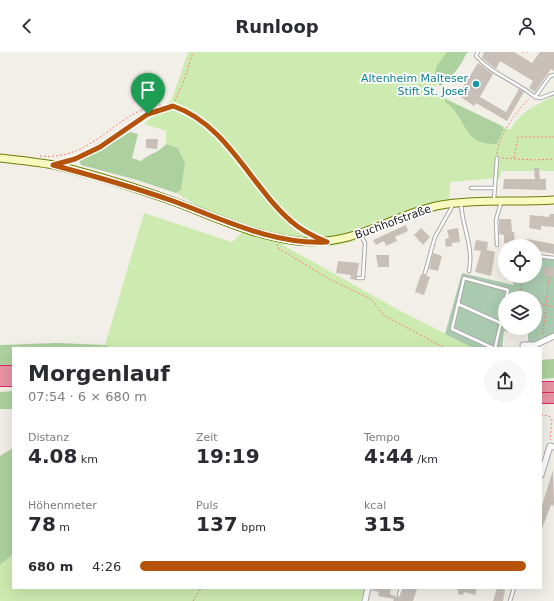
<!DOCTYPE html>
<html lang="de">
<head>
<meta charset="utf-8">
<style>
  body { margin:0; font-family:"DejaVu Sans",sans-serif; background:#f7f7f7; color:#2b2b33; height:100vh; display:flex; flex-direction:column; font-size:15px; white-space:nowrap }
  * { box-sizing:border-box; margin:0 }
  p { font-size:13px; color:#7c7c81 }
  .icon { flex:none; width:22px; height:22px; fill:none; stroke:currentColor; stroke-width:2; stroke-linecap:round; stroke-linejoin:round }
  .map { position:relative; flex:1; overflow:hidden }
  .sheet { position:absolute; left:12px; top:295px; width:530px; height:242px; display:flex; flex-direction:column; background:#fff; border-radius:0px; box-shadow:0 4px 16px #0002 }
  .sheet>* { flex:none }
  .buttons { position:absolute; left:498px; top:187px; display:grid; gap:8px }
  .buttons a { display:grid; place-items:center; width:44px; height:44px; border-radius:50%; background:#fff; box-shadow:0 4px 16px #0002; font-size:20px }
  .pin { position:absolute; display:grid; place-items:center; width:34px; height:34px; color:#fff; margin:-41px -17px; border-radius:50% 50% 50% 0; rotate:-45deg; box-shadow:0 0 4px #0007 }
  .pin .icon { rotate:45deg }
  .round { display:grid; place-items:center; flex:none; width:42px; height:42px; border-radius:21px; background:#f7f7f7 }
  .head { display:flex; align-items:center; justify-content:space-between; height:68px; padding:0 16px }
  h1 { font-size:22px; font-weight:700; line-height:30px }
  .stats { display:grid; grid-template-columns:repeat(3,1fr); gap:6px; height:68px; padding:4px 16px }
  .stats div { display:grid; align-content:center }
  .stats b { font-size:20px; font-weight:700 }
  .stats small { font-size:11px; font-weight:400 }
  .stats p { font-size:11px }
  ul { padding:0 16px; list-style:none; font-size:13px }
  li { display:grid; grid-template-columns:64px 48px 1fr; align-items:center; height:30px }
  li i { height:10px; border-radius:5px; background:#b45309 }
  header { display:flex; justify-content:space-between; align-items:center; height:52px; padding:0 16px; background:#fff; font-size:18px; font-weight:700 }
  .map>svg:first-child { display:block }
  .grass { fill:#cdebb0 }
  .forest { fill:#add19e }
  .cemetery { fill:#aacbaf; fill-rule:evenodd }
  .building { fill:#c7bfb8 }
  .lines { fill:none; stroke-linecap:round; stroke-linejoin:round }
  .service-casing { stroke:#a9a9a9; stroke-width:4.5 }
  .minor-casing { stroke:#a9a9a9; stroke-width:7 }
  .secondary-casing { stroke:#707d05; stroke-width:9 }
  .motorway-casing { stroke:#dc2a67; stroke-width:12 }
  .path { stroke:#fa8072; stroke-width:1; stroke-dasharray:2 2; stroke-linecap:butt }
  .service { stroke:#fff; stroke-width:2.5 }
  .minor { stroke:#fff; stroke-width:5 }
  .secondary { stroke:#f7fabf; stroke-width:7 }
  .motorway { stroke:#e892a2; stroke-width:10 }
  .route-casing { stroke:#fff; stroke-width:8 }
  .route { stroke:#b45309; stroke-width:5 }
  .culture-dot { fill:#0f9aa8; stroke:#fff; stroke-width:1.5 }
  .labels { text-anchor:middle; dominant-baseline:central; stroke-width:3.5; stroke-linejoin:round; paint-order:stroke }
  .culture-label { font-size:11px; fill:#0d838f; stroke:#fff; text-anchor:end }
  .street-label { font-size:11px; fill:#222; stroke:#fff }
</style>
</head>
<body>
<header><svg class="icon" aria-label="back" viewBox="0 0 24 24"><path d="M15 5l-7 7 7 7"/></svg>Runloop<svg class="icon" aria-label="person" viewBox="0 0 24 24"><circle cx="12" cy="8" r="4"/><path d="M4 21q1-7 8-7t8 7"/></svg></header>
<div class="map">
<svg width="554" height="549" viewBox="0 0 554 549">
  <rect width="100%" height="100%" fill="#f2efe9"/>
  <g class="grass">
    <path d="M188,0H454L433,40L510,78C522,58 534,54 554,44V119H501L500,126L450,130L449,156C410,164 375,187 337,193C318,196 300,193 281,192L397,257L473,296H111L105,293L144,161L232,190L242,180L176,141L181,138L185,111L178,96L166,92V79L144,72L172,47Z"/>
    <path d="M13,502V536H365L361,549H0V513Z"/>
  </g>
  <g class="forest">
    <path d="M447,0H469L466,2C460,16 452,24 441,34L434,30L436,15Z"/>
    <path d="M445,47L502,74L504,77L497,92C461,94 467,63 445,50Z"/>
    <path d="M130,80L138,82L132,106L141,109C152,100 157,102 166,92L178,96L185,111L181,138L176,141L137,128L81,113L79,109L107,94Z"/>
    <path d="M57,291L105,293L111,296H13V313H0V293Z"/>
    <path d="M554,307V326L541,327V308Z"/>
    <path d="M13,339V357H0V340Z"/>
    <path d="M13,396V502L0,513V404Z"/>
  </g>
  <path class="cemetery" d="M535,206L554,208V281L534,291L528,289V282L504,279L502,296H473L445,282L462,221L513,233L515,224H535ZM505,246H535V276H505Z"/>
  <g class="building">
    <path d="M484,0H514L532,11L540,0H554V19L551,17L535,40L529,36L533,29L500,9L496,17L482,6Z"/>
    <path d="M478,11L493,22L480,45L506,60L519,37L524,40L507,69L476,51L474,54L458,43Z"/>
    <path d="M146,87H158L157,97L146,96Z"/>
    <path d="M534,116H539L540,127H546V138L503,137L504,127H535Z"/>
    <path d="M550,162H554V175L541,174V178L529,176L530,163L549,165Z"/>
    <path d="M499,167H511L512,180H514L515,192L504,191V183L499,182Z"/>
    <path d="M406,173L408,179L395,185L397,189L386,194L384,189L376,193L373,188Z"/>
    <path d="M421,176L430,185L423,193L414,183Z"/>
    <path d="M458,176L460,190L452,191V194L446,195L445,187L449,186L447,178Z"/>
    <path d="M527,187L554,192V202L535,198V194H526Z"/>
    <path d="M476,188L488,190L487,198L495,200L491,224L475,220L481,199L474,198Z"/>
    <path d="M433,201L442,204L438,219L429,217Z"/>
    <path d="M376,203H389V215H378Z"/>
    <path d="M338,209L359,211L356,228L350,227L351,223L336,221Z"/>
    <path d="M544,215L554,216V225L543,223Z"/>
    <path d="M421,222L430,225L424,243L415,240Z"/>
    <path d="M553,418L554,451L553,454L551,453L541,479V457Z"/>
    <path d="M372,536H391L390,542L399,546L401,545L404,536L417,537L413,549H393L394,547L378,544L379,540L372,538Z"/>
    <path d="M454,536H477L475,543L464,540L463,543L458,542V538Z"/>
    <path d="M497,536L505,538L503,549H493Z"/>
  </g>
  <g class="lines">
    <g class="service-casing">
      <g id="service">
        <path d="M478,0L476,4C492,22 517,30 535,45"/>
        <path d="M554,23L550,24L535,45L541,46L554,41"/>
        <path d="M58,112C96,101 114,81 147,63C155,59 164,57 173,54"/>
        <path d="M471,136H495"/>
        <path d="M494,147L497,106"/>
        <path d="M461,151C462,175 474,194 469,219"/>
        <path d="M497,193L496,168L501,150"/>
        <path d="M537,204L554,206"/>
        <path d="M425,221L435,185L453,153"/>
        <path d="M358,226H363L365,191L360,182"/>
        <path d="M458,252L505,273"/>
        <path d="M512,276L514,277"/>
        <path d="M493,296L452,277L464,226L508,238L506,246"/>
        <path d="M495,296L505,253"/>
        <path d="M399,543L401,536"/>
        <path d="M510,549L514,536"/>
      </g>
    </g>
    <g class="minor-casing">
      <g id="minor">
        <path d="M523,293H535L554,284"/>
        <path d="M541,423L550,394L554,395"/>
        <path d="M365,549L368,536"/>
      </g>
    </g>
    <g class="secondary-casing">
      <path id="secondary" d="M0,106C18,108 36,110 54,113C92,122 130,134 167,147C209,162 252,184 297,189C354,195 385,166 436,154C475,146 515,151 554,148"/>
    </g>
    <g class="motorway-casing">
      <g id="motorway">
        <path d="M0,319H13"/>
        <path d="M0,329H13"/>
        <path d="M541,335H554"/>
        <path d="M541,346H554"/>
      </g>
    </g>
    <g class="path">
      <path d="M522,0H529"/>
      <path d="M175,49L185,26L193,0"/>
      <path d="M178,55C237,77 256,155 311,183"/>
      <path d="M497,102C498,86 517,57 529,47"/>
      <path d="M40,104C96,109 116,57 161,53"/>
      <path d="M502,106L534,108L554,107"/>
      <path d="M514,106L518,85H554"/>
      <path d="M277,192L278,196L331,228L371,247L385,264L445,296"/>
      <path d="M520,246L522,224"/>
      <path d="M535,251L554,255"/>
      <path d="M543,282L549,224"/>
      <path d="M541,363L549,364L552,368L550,388"/>
      <path d="M193,549L201,536"/>
    </g>
    <use href="#service" class="service"/>
    <use href="#minor" class="minor"/>
    <use href="#secondary" class="secondary"/>
    <use href="#motorway" class="motorway"/>
  </g>
  <g class="lines">
    <g class="route-casing">
      <path id="route" d="M173,54C228,73 250,134 292,170C302,179 315,185 327,190C273,193 222,167 173,149C133,135 94,124 53,113L75,107L100,95L148,62Z"/>
    </g>
    <use href="#route" class="route"/>
  </g>
  <circle class="culture-dot" cx="476" cy="32" r="4"/>
  <g class="labels">
    <g class="culture-label">
      <text x="468" y="26">Altenheim Malteser<tspan x="468" dy="13">Stift St. Josef</tspan></text>
    </g>
    <g class="street-label">
      <text transform="translate(393 170) rotate(-20)">Buchhofstraße</text>
    </g>
  </g>
</svg>
<div class="buttons">
<a><svg class="icon" aria-label="locate" viewBox="0 0 24 24"><circle cx="12" cy="12" r="6"/><path d="M12 2v4M12 18v4M2 12h4M18 12h4"/></svg></a>
<a><svg class="icon" aria-label="layers" viewBox="0 0 24 24"><path d="M12 4l9 5-9 5-9-5zM3 14l9 5 9-5"/></svg></a>
</div>
<div class="pin" style="left:148px;top:62px;background:#1e9e55"><svg class="icon" aria-label="arrive" viewBox="0 0 24 24"><path d="M6 21V4h12l-3 4 3 4H6"/></svg></div>
<section class="sheet">
<div class="head"><div><h1>Morgenlauf</h1><p>07:54 · 6 × 680 m</p></div><a class="round"><svg class="icon" aria-label="share" viewBox="0 0 24 24"><path d="M12 15V3M7 8l5-5 5 5M5 13v7h14v-7"/></svg></a></div>
<div class="stats">
<div><p>Distanz</p><b>4.08<small> km</small></b></div>
<div><p>Zeit</p><b>19:19</b></div>
<div><p>Tempo</p><b>4:44<small> /km</small></b></div>
</div>
<div class="stats">
<div><p>Höhenmeter</p><b>78<small> m</small></b></div>
<div><p>Puls</p><b>137<small> bpm</small></b></div>
<div><p>kcal</p><b>315</b></div>
</div>
<ul>
<li><b>680 m</b>4:26<i style="width:100%"></i></li>
</ul>
</section>
</div>
</body>
</html>
